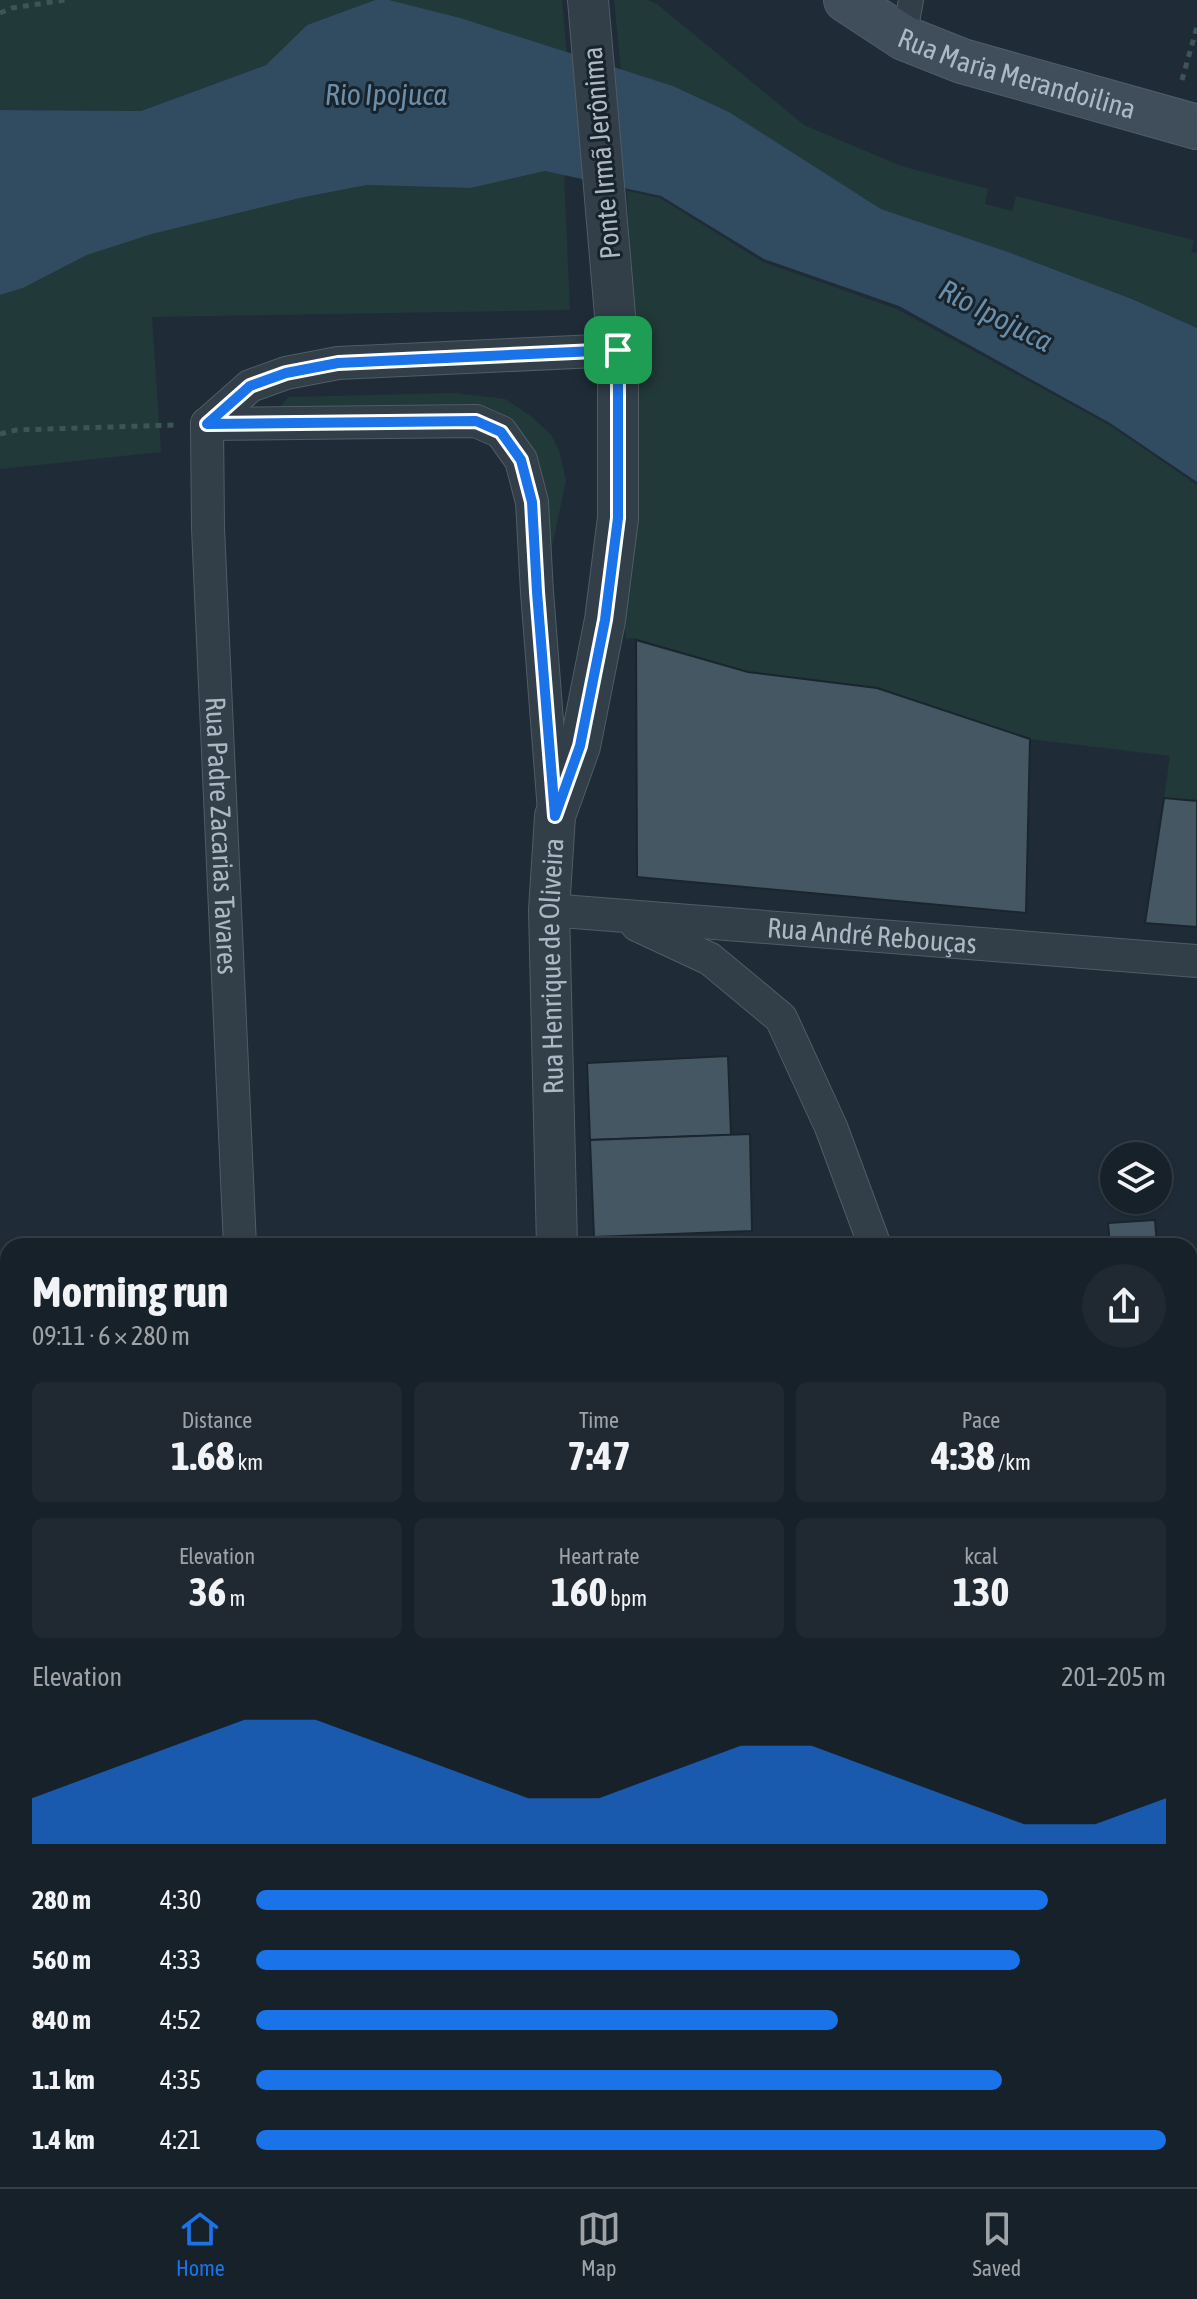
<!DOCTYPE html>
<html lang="en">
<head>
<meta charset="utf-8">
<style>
  body { margin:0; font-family:"Asap Condensed",sans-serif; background:#202932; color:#f1f3f6; height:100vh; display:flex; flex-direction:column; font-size:30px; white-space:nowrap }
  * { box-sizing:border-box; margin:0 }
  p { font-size:26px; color:#9ea3a8 }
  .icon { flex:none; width:44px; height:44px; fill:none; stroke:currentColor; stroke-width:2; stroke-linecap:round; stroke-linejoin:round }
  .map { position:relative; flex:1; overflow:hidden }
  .details { position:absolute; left:0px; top:1238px; width:1198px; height:950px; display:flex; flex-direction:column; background:#17212a; border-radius:24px 24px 0 0; box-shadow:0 2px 6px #0004,0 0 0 2px #363e47 }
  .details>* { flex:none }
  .fabs { position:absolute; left:1100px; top:1142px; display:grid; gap:16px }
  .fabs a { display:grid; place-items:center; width:72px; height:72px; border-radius:50%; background:#17212a; box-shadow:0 2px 6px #0004,0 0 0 2px #363e47; font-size:40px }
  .pin { position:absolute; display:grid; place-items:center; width:68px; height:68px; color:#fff; margin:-34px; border-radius:16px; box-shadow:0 4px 12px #0006 }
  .round { display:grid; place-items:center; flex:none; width:84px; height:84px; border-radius:42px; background:#202932 }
  .head { display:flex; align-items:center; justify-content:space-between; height:136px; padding:0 32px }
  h1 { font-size:44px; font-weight:700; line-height:60px }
  .figures { display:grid; grid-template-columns:repeat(3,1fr); gap:12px; height:136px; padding:8px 32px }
  .figures div { display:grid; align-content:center; border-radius:12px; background:#202932; text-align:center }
  .figures b { font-size:40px; font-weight:700 }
  .figures small { font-size:22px; font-weight:400 }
  .figures p { font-size:22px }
  .chart { height:224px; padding:16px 32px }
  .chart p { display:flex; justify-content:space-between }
  .chart svg { width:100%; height:144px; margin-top:8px; fill:#1a73e8; opacity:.7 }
  ul { padding:0 32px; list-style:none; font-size:26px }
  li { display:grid; grid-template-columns:128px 96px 1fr; align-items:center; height:60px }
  li i { height:20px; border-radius:10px; background:#1a73e8 }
  .tab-bar { display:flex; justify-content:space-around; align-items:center; height:112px; border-top:2px solid #363e47; background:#17212a; font-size:22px; color:#9ea3a8 }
  .tab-bar a { display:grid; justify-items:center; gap:4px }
  .tab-bar .selected { color:#1a73e8 }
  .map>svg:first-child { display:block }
  .green { fill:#213938 }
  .water { fill:#314b60 }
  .building { fill:#465764; stroke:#1a252e; stroke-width:2 }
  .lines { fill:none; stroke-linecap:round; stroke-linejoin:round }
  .pedestrian-casing { stroke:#505c66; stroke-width:26 }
  .minor-casing { stroke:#505c66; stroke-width:34 }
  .tertiary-casing { stroke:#505c66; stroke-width:42 }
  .secondary-casing { stroke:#505c66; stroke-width:46 }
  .path { stroke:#3e5555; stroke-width:5; stroke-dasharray:6 6; stroke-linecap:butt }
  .pedestrian { stroke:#323e48; stroke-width:24 }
  .minor { stroke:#323e48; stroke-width:32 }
  .tertiary { stroke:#323e48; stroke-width:40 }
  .secondary { stroke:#404e5b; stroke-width:44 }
  .route-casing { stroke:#fff; stroke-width:16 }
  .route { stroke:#1a73e8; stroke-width:10 }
  .labels { text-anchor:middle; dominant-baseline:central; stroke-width:6; stroke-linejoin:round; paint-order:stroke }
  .street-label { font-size:28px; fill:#acb9c5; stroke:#18232c }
  .water-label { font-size:30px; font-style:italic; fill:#6b8eaa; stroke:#18232c }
</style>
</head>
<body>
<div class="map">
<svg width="1197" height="2187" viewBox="0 0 1197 2187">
  <rect width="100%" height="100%" fill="#1f2c38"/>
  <g class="green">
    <path d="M0,0H375L307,25L266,65L141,111L0,110Z"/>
    <path d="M388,0H562L567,54Z"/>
    <path d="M614,0H648L657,4L804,125L901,166L988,189L985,204L1012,211L1016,196L1194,240L1191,252L1197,254V328L1132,299L1011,253L881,209L729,112L673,86L621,70Z"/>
    <path d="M545,171L564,175L570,310L152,317L161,452L0,469V295L23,288L87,255L152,234L300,198L367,185L471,188Z"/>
    <path d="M627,191L660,198L763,262L897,309L1109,425L1197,485V801L1164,798L1170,756L1030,739L877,688L748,672L634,638L626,639L620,599L639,426Z"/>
    <path d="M455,393L505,399L531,416L552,436L559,451L566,480L538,615L537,592L501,432L267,423L288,397Z"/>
  </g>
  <path class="water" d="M375,0H389L460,18L673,86L729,112L881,209L1011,253L1132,299L1197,328V482L1110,423L899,306L764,259L661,196L545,171L471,188L367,185L300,198L152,234L87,255L23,288L0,295V110L141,111L266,65L307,25Z"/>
  <g class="building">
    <path d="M636,640L748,672L877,688L1030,739L1026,913L637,877Z"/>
    <path d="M1164,798L1197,801V927L1145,923Z"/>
    <path d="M728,1056L731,1135L590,1140L587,1063Z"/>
    <path d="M750,1134L752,1231L594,1237L590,1140Z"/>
    <path d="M1155,1220L1157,1246H1110L1108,1223Z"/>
  </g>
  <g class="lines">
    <g class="pedestrian-casing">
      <path id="pedestrian" d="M904,38L911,0"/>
    </g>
    <g class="minor-casing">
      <g id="minor">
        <path id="s1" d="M207,424L208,528L240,1246"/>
        <path d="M207,424L476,421L501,432L521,460L532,502L537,592L554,811"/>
        <path d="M207,424L250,386L286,373L338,363L618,350"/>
        <path id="s2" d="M549,910L1197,961"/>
        <path d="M637,925L710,959L781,1018L831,1127L875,1246"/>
        <path d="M1190,1341H1197"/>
        <path d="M0,1480H8"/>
        <path d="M1190,1642H1197"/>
        <path d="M1190,1924L1197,1923"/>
        <path d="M268,2180V2187"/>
      </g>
    </g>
    <g class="tertiary-casing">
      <g id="tertiary">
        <path id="s3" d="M557,1246L549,910L555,816L580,746L605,620L618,518V350L588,0"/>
        <path d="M595,2180V2187"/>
      </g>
    </g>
    <g class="secondary-casing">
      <g id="secondary">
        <path id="s4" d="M846,0L904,38L962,61L1197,127"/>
      </g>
    </g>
    <g class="path">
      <path d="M0,13L12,8L65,0"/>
      <path d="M1182,80L1197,27"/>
      <path d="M0,434L16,430L174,425"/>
    </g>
    <use href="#pedestrian" class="pedestrian"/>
    <use href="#minor" class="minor"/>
    <use href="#tertiary" class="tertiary"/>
    <use href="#secondary" class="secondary"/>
  </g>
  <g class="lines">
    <g class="route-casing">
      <path id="route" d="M618,350V518L605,620L580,746L555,816L537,592L532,502L521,460L501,432L476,421L207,424L250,386L286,373L338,363Z"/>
    </g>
    <use href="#route" class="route"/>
  </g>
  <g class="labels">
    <g class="street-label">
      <text stroke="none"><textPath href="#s4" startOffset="188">Rua Maria Merandoilina</textPath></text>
      <text transform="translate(601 153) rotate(-95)">Ponte Irmã Jerônima</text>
      <text stroke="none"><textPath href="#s1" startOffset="412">Rua Padre Zacarias Tavares</textPath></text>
      <text stroke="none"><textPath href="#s2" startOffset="324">Rua André Rebouças</textPath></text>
      <text stroke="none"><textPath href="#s3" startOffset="280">Rua Henrique de Oliveira</textPath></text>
    </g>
    <g class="water-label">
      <text x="386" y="94">Rio Ipojuca</text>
      <text transform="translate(996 315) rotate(27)">Rio Ipojuca</text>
    </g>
  </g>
</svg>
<div class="fabs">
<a><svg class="icon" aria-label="layers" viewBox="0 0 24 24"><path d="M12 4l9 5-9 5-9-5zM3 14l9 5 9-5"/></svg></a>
</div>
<div class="pin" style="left:618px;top:350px;background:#1e9e55"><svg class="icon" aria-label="arrive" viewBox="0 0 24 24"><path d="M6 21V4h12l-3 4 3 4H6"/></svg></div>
<section class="details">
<div class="head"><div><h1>Morning run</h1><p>09:11 · 6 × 280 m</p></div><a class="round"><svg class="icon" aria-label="share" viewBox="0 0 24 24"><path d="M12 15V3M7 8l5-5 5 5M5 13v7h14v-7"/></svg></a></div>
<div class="figures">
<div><p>Distance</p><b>1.68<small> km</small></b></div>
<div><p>Time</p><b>7:47</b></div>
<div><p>Pace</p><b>4:38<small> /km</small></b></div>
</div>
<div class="figures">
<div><p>Elevation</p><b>36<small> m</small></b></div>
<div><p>Heart rate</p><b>160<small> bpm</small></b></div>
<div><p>kcal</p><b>130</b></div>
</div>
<div class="chart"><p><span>Elevation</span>201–205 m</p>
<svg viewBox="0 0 160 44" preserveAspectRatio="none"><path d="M0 44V30L10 22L20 14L30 6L40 6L50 14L60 22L70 30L80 30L90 22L100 14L110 14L120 22L130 30L140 38L150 38L160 30V44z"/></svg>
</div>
<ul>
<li><b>280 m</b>4:30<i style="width:87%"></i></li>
<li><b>560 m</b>4:33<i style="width:84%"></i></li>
<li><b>840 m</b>4:52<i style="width:64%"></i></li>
<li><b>1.1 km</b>4:35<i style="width:82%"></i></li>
<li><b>1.4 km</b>4:21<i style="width:100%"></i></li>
</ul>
</section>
</div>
<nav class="tab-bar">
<a class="selected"><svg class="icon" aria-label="home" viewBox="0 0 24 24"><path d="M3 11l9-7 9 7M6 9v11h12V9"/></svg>Home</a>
<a><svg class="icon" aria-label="map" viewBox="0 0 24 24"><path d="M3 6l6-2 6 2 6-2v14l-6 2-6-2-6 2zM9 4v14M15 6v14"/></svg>Map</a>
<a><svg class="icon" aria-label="saved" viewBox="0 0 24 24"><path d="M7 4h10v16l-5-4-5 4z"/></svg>Saved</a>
</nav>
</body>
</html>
